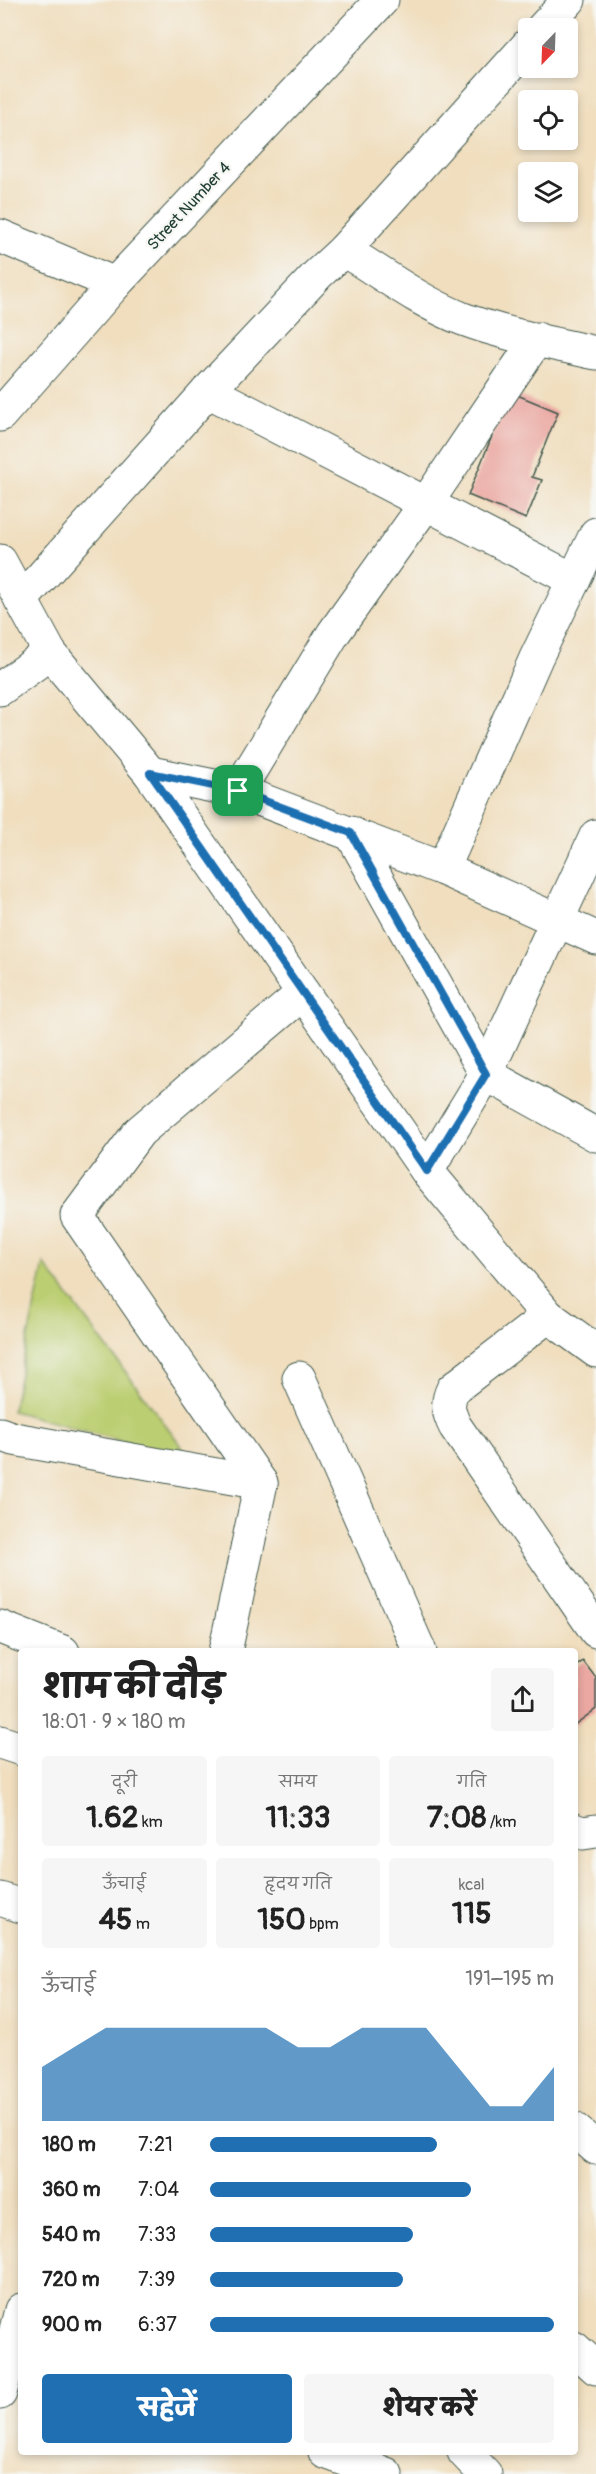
<!DOCTYPE html>
<html lang="hi">
<head>
<meta charset="utf-8">
<style>
  body { margin:0; font-family:Pangolin,"Playpen Sans Deva",sans-serif; background:#f6f6f6; color:#222; height:100vh; display:flex; flex-direction:column; font-size:22px; white-space:nowrap }
  * { box-sizing:border-box; margin:0 }
  p { font-size:20px; color:#767676 }
  .icon { flex:none; width:33px; height:33px; fill:none; stroke:currentColor; stroke-width:2; stroke-linecap:round; stroke-linejoin:round }
  .map { position:relative; flex:1; overflow:hidden }
  .sheet { position:absolute; left:18px; top:1648px; width:560px; height:807px; display:flex; flex-direction:column; background:#fff; border-radius:6px; box-shadow:0 3px 9px #0003 }
  .sheet>* { flex:none }
  .needle { width:39px; rotate:203deg }
  .buttons { position:absolute; left:518px; top:18px; display:grid; gap:12px }
  .buttons a { display:grid; place-items:center; width:60px; height:60px; border-radius:6px; background:#fff; box-shadow:0 3px 9px #0003; font-size:30px }
  .pin { position:absolute; display:grid; place-items:center; width:51px; height:51px; color:#fff; margin:-26px; border-radius:12px; box-shadow:0 3px 9px #0006 }
  .round { display:grid; place-items:center; flex:none; width:63px; height:63px; border-radius:6px; background:#f6f6f6 }
  .headline { display:flex; align-items:center; justify-content:space-between; height:102px; padding:0 24px }
  h1 { font-size:33px; font-weight:800; line-height:45px }
  .metrics { display:grid; grid-template-columns:repeat(3,1fr); gap:9px; height:102px; padding:6px 24px }
  .metrics div { display:grid; align-content:center; border-radius:6px; background:#f6f6f6; text-align:center }
  .metrics b { font-size:30px; font-weight:800 }
  .metrics small { font-size:16px; font-weight:400 }
  .metrics p { font-size:16px }
  .chart { height:168px; padding:12px 24px }
  .chart p { display:flex; justify-content:space-between }
  .chart svg { width:100%; height:108px; margin-top:6px; fill:#1f6fb2; opacity:.7 }
  .button { display:flex; gap:12px; margin-top:auto; padding:12px 24px }
  .button a { flex:1; height:69px; border-radius:6px; background:#1f6fb2; color:#fff; font-size:24px; font-weight:800; line-height:69px; text-align:center }
  .button a+a { background:#f6f6f6; color:#222 }
  ul { padding:0 24px; list-style:none; font-size:20px }
  li { display:grid; grid-template-columns:96px 72px 1fr; align-items:center; height:45px }
  li i { height:15px; border-radius:8px; background:#1f6fb2 }
  .map>svg:first-child { display:block }
  .green { fill:#bbce71; stroke:#6d8652; stroke-width:1.5 }
  .building { fill:#eba8a2 }
  .lines { fill:none; stroke-linecap:round; stroke-linejoin:round }
  .minor-casing { stroke:#3e5549; stroke-width:35 }
  .minor { stroke:#fff; stroke-width:33 }
  .route-casing { stroke:#fff; stroke-width:12 }
  .route { stroke:#1f6fb2; stroke-width:8 }
  .labels { text-anchor:middle; dominant-baseline:central; stroke-width:4.5; stroke-linejoin:round; paint-order:stroke }
  .street-label { font-size:16px; fill:#1f3d34; stroke:#f6f6f2 }
</style>
</head>
<body>
<div class="map">
<svg width="596" height="2474" viewBox="0 0 596 2474">
  <rect width="100%" height="100%" fill="#f6f6f2"/>
  <filter id="ink" filterUnits="userSpaceOnUse"><feTurbulence type="fractalNoise" baseFrequency=".0167" numOctaves="2"/><feDisplacementMap in="SourceGraphic" scale="12" xChannelSelector="R" yChannelSelector="G"/><feConvolveMatrix kernelMatrix="1 2 1 2 8 2 1 2 1" color-interpolation-filters="sRGB"/></filter>
  <filter id="wash" filterUnits="userSpaceOnUse"><feTurbulence type="fractalNoise" baseFrequency=".008" numOctaves="4" result="noise"/><feDisplacementMap in="SourceGraphic" scale="24" xChannelSelector="R" yChannelSelector="G"/><feGaussianBlur stdDeviation="1.35" result="paint"/><feColorMatrix in="noise" values="0 0 0 0 0 0 0 0 0 0 0 0 0 0 0 0 0 1.4 0 .05"/><feComposite in="paint" operator="in"/></filter>
  <g filter="url(#wash)">
    <rect width="100%" height="100%" fill="#f0debe"/>
    <path class="green" d="M44,1264L193,1461L12,1411Z"/>
    <g id="blocks">
      <g class="building">
        <path d="M510,392L558,412L532,477L542,480L526,519L468,495Z"/>
        <path d="M583,1661L596,1678V1709L574,1725V1668Z"/>
      </g>
    </g>
  </g>
  <g filter="url(#ink)">
    <use href="#blocks" fill-opacity="0" stroke="#3e5549" stroke-width="1.5"/>
    <g class="lines">
      <g class="minor-casing">
        <g id="minor">
          <path d="M543,28L569,0"/>
          <path d="M0,236L115,284"/>
          <path d="M344,250C381,273 422,303 463,319C506,335 552,343 596,353"/>
          <path d="M208,391L574,580"/>
          <path d="M0,415L115,284L382,0"/>
          <path d="M0,561L50,653L150,773L427,1171L548,1316L596,1351"/>
          <path d="M21,600L208,391L318,274L344,250L528,45"/>
          <path d="M0,689L50,653"/>
          <path d="M150,773L238,791L443,869L596,938"/>
          <path d="M238,791L333,634L425,505L537,339"/>
          <path d="M351,833L486,1074"/>
          <path d="M443,869L536,658L596,534"/>
          <path d="M486,1074L596,836"/>
          <path d="M427,1171L486,1074L596,1135"/>
          <path d="M548,1316L453,1389C446,1403 448,1412 455,1426L596,1631"/>
          <path d="M299,1378L420,1652"/>
          <path d="M0,1434L14,1439L261,1483"/>
          <path d="M0,1627L63,1652"/>
          <path d="M225,1652L261,1483L77,1216L139,1132L303,993"/>
          <path d="M0,1742L21,1749"/>
          <path d="M574,1830L583,1833L596,1831"/>
          <path d="M0,1899L21,1906"/>
          <path d="M574,2129L596,2148"/>
          <path d="M574,2348L596,2368"/>
          <path d="M0,2393L21,2310"/>
          <path d="M325,2452L386,2474"/>
          <path d="M464,2452L485,2474"/>
        </g>
      </g>
      <use href="#minor" class="minor"/>
    </g>
  </g>
  <g class="lines" filter="url(#ink)">
    <g class="route-casing">
      <path id="route" d="M150,773L238,791L351,833L486,1074L427,1171Z"/>
    </g>
    <use href="#route" class="route"/>
  </g>
  <g class="labels">
    <g class="street-label">
      <text transform="translate(189 206) rotate(-47)">Street Number 4</text>
    </g>
  </g>
</svg>
<div class="buttons">
<a><svg class="needle" viewBox="-14 -14 28 28"><path d="M0-13l5 13h-10z" fill="#e53935"/><path d="M0 13l5-13h-10z" fill="#767676"/></svg></a>
<a><svg class="icon" aria-label="locate" viewBox="0 0 24 24"><circle cx="12" cy="12" r="6"/><path d="M12 2v4M12 18v4M2 12h4M18 12h4"/></svg></a>
<a><svg class="icon" aria-label="layers" viewBox="0 0 24 24"><path d="M12 4l9 5-9 5-9-5zM3 14l9 5 9-5"/></svg></a>
</div>
<div class="pin" style="left:238px;top:791px;background:#1e9e55"><svg class="icon" aria-label="arrive" viewBox="0 0 24 24"><path d="M6 21V4h12l-3 4 3 4H6"/></svg></div>
<section class="sheet">
<div class="headline"><div><h1>शाम की दौड़</h1><p>18:01 · 9 × 180 m</p></div><a class="round"><svg class="icon" aria-label="share" viewBox="0 0 24 24"><path d="M12 15V3M7 8l5-5 5 5M5 13v7h14v-7"/></svg></a></div>
<div class="metrics">
<div><p>दूरी</p><b>1.62<small> km</small></b></div>
<div><p>समय</p><b>11:33</b></div>
<div><p>गति</p><b>7:08<small> /km</small></b></div>
</div>
<div class="metrics">
<div><p>ऊँचाई</p><b>45<small> m</small></b></div>
<div><p>हृदय गति</p><b>150<small> bpm</small></b></div>
<div><p>kcal</p><b>115</b></div>
</div>
<div class="chart"><p><span>ऊँचाई</span>191–195 m</p>
<svg viewBox="0 0 160 44" preserveAspectRatio="none"><path d="M0 44V22L10 14L20 6L30 6L40 6L50 6L60 6L70 6L80 14L90 14L100 6L110 6L120 6L130 22L140 38L150 38L160 22V44z"/></svg>
</div>
<ul>
<li><b>180 m</b>7:21<i style="width:66%"></i></li>
<li><b>360 m</b>7:04<i style="width:76%"></i></li>
<li><b>540 m</b>7:33<i style="width:59%"></i></li>
<li><b>720 m</b>7:39<i style="width:56%"></i></li>
<li><b>900 m</b>6:37<i style="width:100%"></i></li>
</ul>
<div class="button"><a>सहेजें</a><a>शेयर करें</a></div>
</section>
</div>
</body>
</html>
